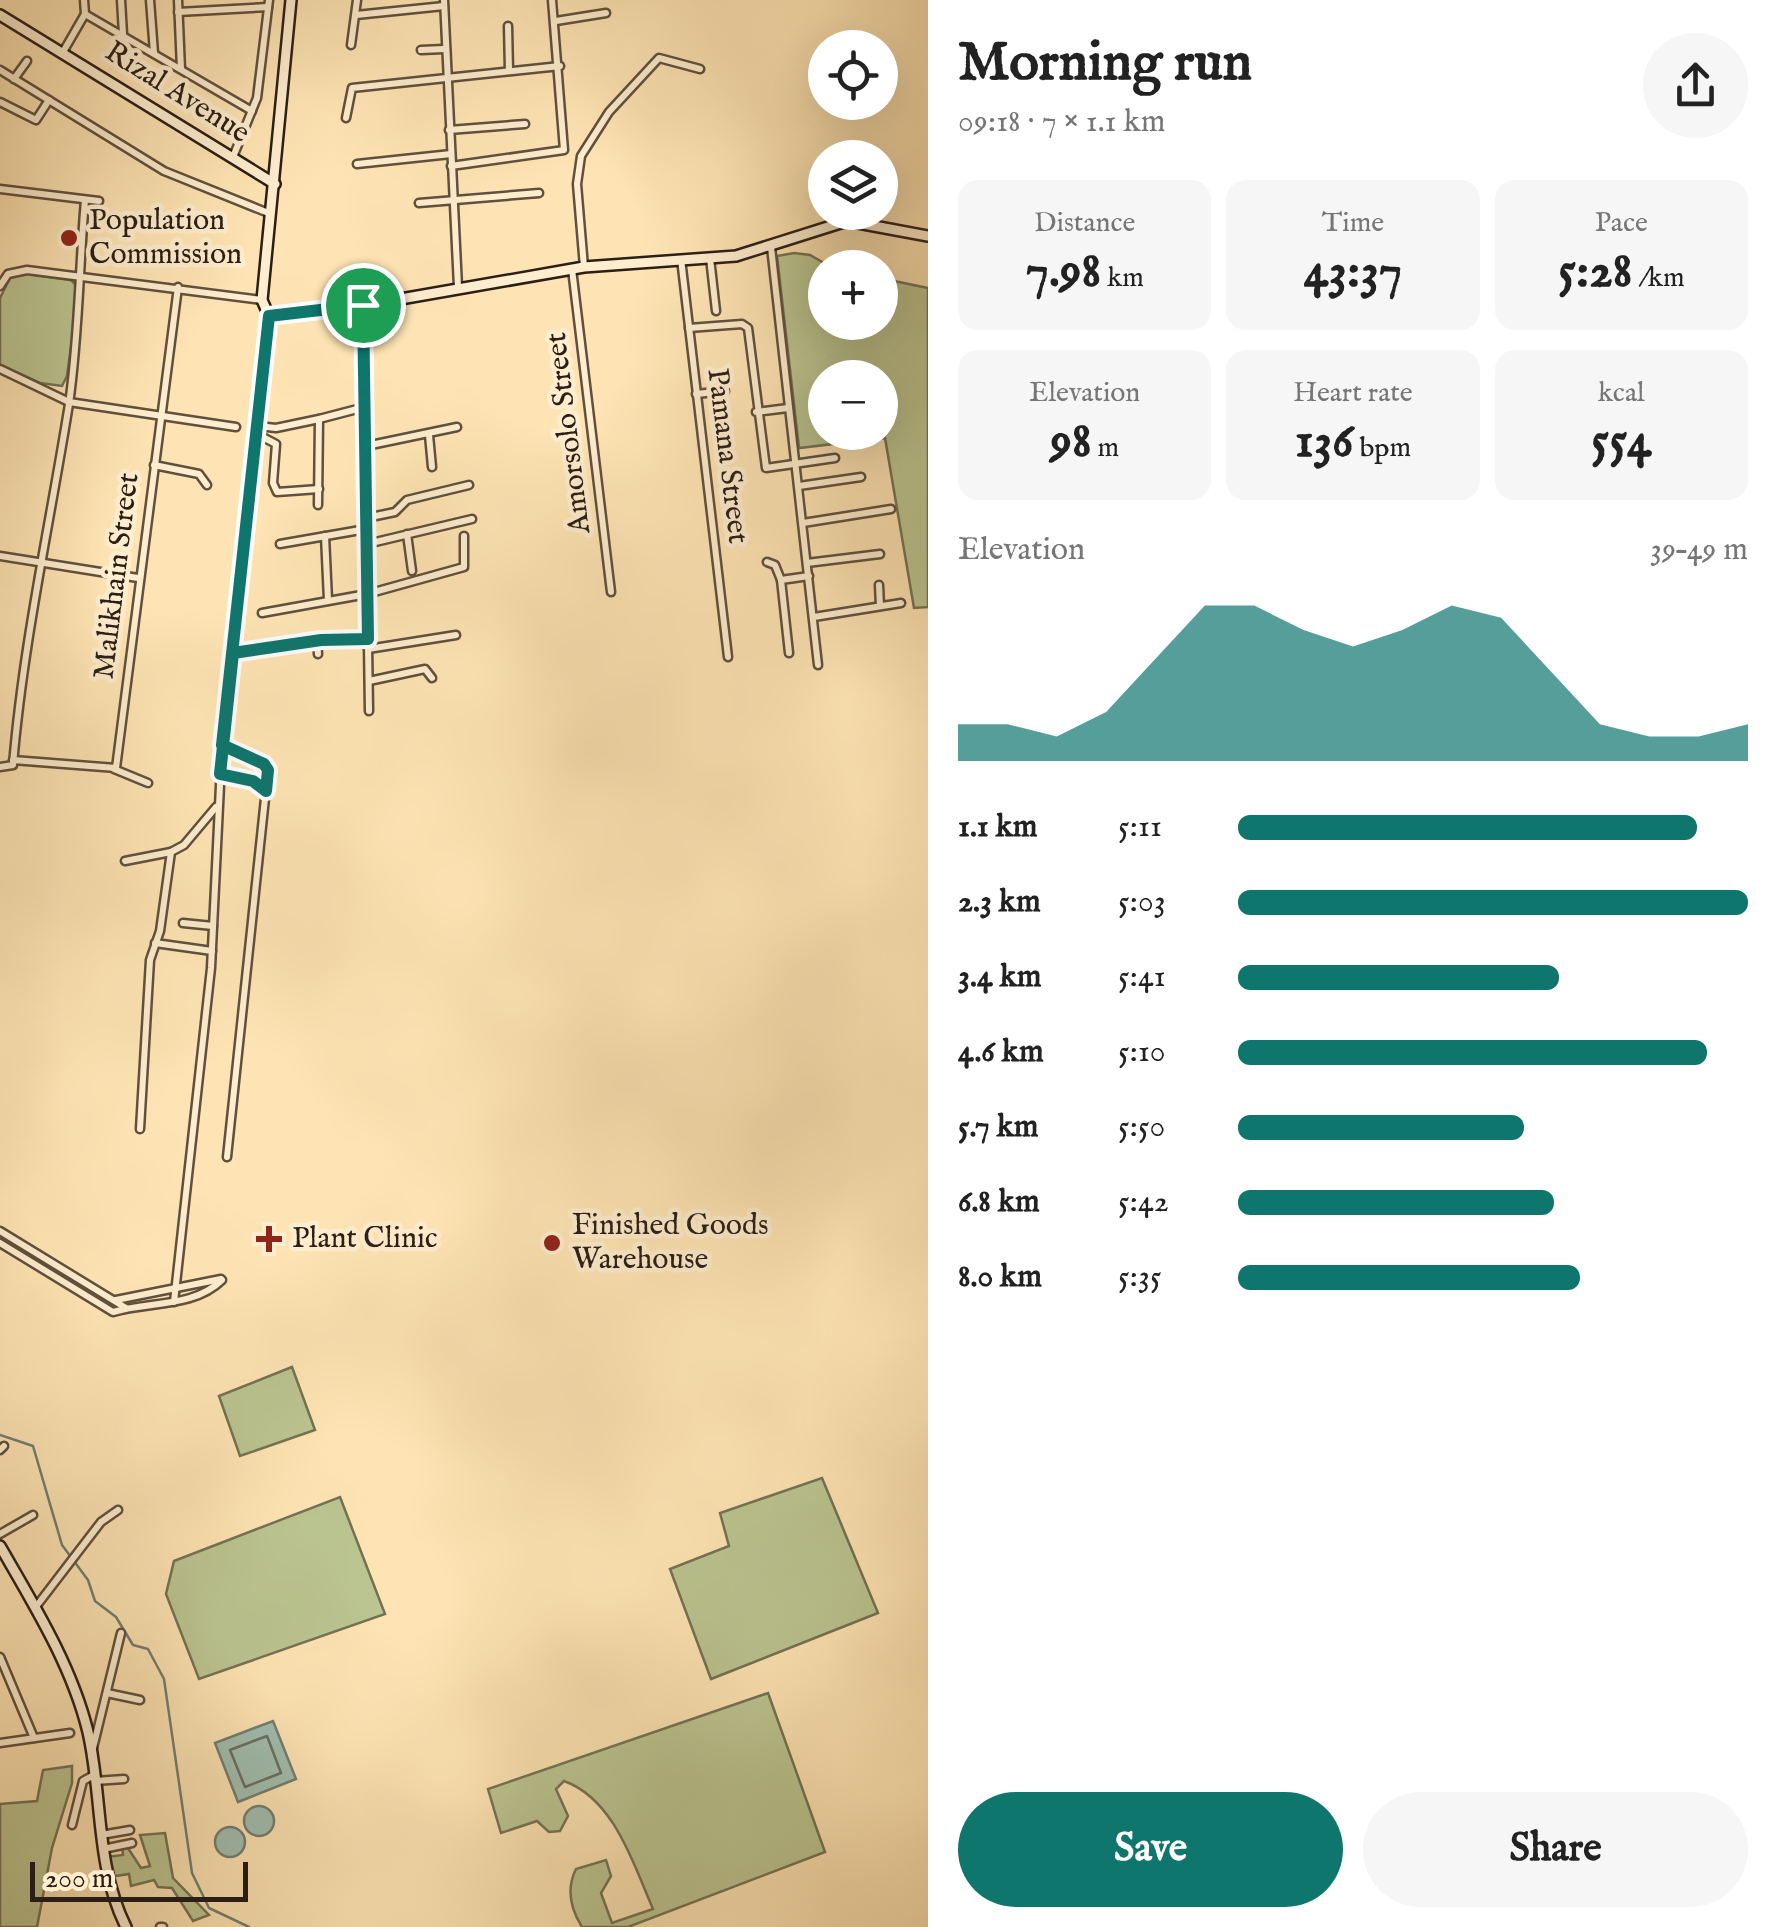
<!DOCTYPE html>
<html lang="en">
<head>
<meta charset="utf-8">
<style>
  body { margin:0; font-family:"IM FELL English",serif; background:#f6f6f6; color:#222; height:100vh; display:flex; flex-direction:column; font-size:38px; white-space:nowrap }
  * { box-sizing:border-box; margin:0 }
  p { font-size:32px; color:#767676 }
  .icon { flex:none; width:55px; height:55px; fill:none; stroke:currentColor; stroke-width:2; stroke-linecap:round; stroke-linejoin:round }
  .map { position:relative; flex:1; overflow:hidden }
  .drawer { display:flex; flex-direction:column; background:#fff; width:850px }
  .drawer>* { flex:none }
  .controls { position:absolute; left:808px; top:30px; display:grid; gap:20px }
  .controls a { display:grid; place-items:center; width:90px; height:90px; border-radius:50%; background:#fff; box-shadow:0 10px 40px #0002; font-size:50px }
  .scale { position:absolute; left:30px; bottom:25px; width:218px; box-sizing:border-box; padding-left:10px; border:5px solid #2b1e15; border-top:0; font-size:28px; line-height:35px; white-space:nowrap; color:#2b1e15; -webkit-text-stroke:8px #feedce; paint-order:stroke }
  .pin { position:absolute; display:grid; place-items:center; width:85px; height:85px; color:#fff; margin:-42px; border:5px solid #fff; border-radius:50%; box-shadow:0 2px 10px #0007 }
  .round { display:grid; place-items:center; flex:none; width:105px; height:105px; border-radius:52px; background:#f6f6f6 }
  .head { display:flex; align-items:center; justify-content:space-between; height:170px; padding:0 30px }
  h1 { font-size:55px; font-weight:800; line-height:75px }
  .metrics { display:grid; grid-template-columns:repeat(3,1fr); gap:15px; height:170px; padding:10px 30px }
  .metrics div { display:grid; align-content:center; border-radius:20px; background:#f6f6f6; text-align:center }
  .metrics b { font-size:50px; font-weight:800 }
  .metrics small { font-size:28px; font-weight:400 }
  .metrics p { font-size:28px }
  .chart { height:280px; padding:20px 30px }
  .chart p { display:flex; justify-content:space-between }
  .chart svg { width:100%; height:180px; margin-top:10px; fill:#0f766e; opacity:.7 }
  .button { display:flex; gap:20px; margin-top:auto; padding:20px 30px }
  .button a { flex:1; height:115px; border-radius:60px; background:#0f766e; color:#fff; font-size:40px; font-weight:800; line-height:115px; text-align:center }
  .button a+a { background:#f6f6f6; color:#222 }
  ul { padding:0 30px; list-style:none; font-size:32px }
  li { display:grid; grid-template-columns:160px 120px 1fr; align-items:center; height:75px }
  li i { height:25px; border-radius:12px; background:#0f766e }
  main { display:flex; flex:1; min-height:0 }
  .map>svg:first-child { display:block }
  .green { fill:#bbc591; stroke:#737253; stroke-width:2.5; fill-rule:evenodd }
  .water { fill:#a0beb0; stroke:#717e72; stroke-width:2.5 }
  .lines { fill:none; stroke-linecap:round; stroke-linejoin:round }
  .shore { stroke:#666e62; stroke-width:2.5 }
  .stream { stroke:#717e72; stroke-width:2.5 }
  .street-casing { stroke:#60503d; stroke-width:11 }
  .secondary-casing { stroke:#2b1e15; stroke-width:14 }
  .street { stroke:#feedce; stroke-width:6 }
  .secondary { stroke:#feedce; stroke-width:9 }
  .route-casing { stroke:#fff; stroke-width:20 }
  .route { stroke:#0f766e; stroke-width:12 }
  .poi-dot { fill:#8f2418; stroke:#feedce; stroke-width:4 }
  .labels { text-anchor:middle; dominant-baseline:central; stroke-width:9; stroke-linejoin:round; paint-order:stroke }
  .street-label { font-size:30px; fill:#2b1e15; stroke:#feedce }
  .poi-label { font-size:30px; fill:#2b1e15; stroke:#feedce; text-anchor:start }
</style>
</head>
<body>
<main>
<div class="map">
<svg width="928" height="1927" viewBox="0 0 928 1927">
  <rect width="100%" height="100%" fill="#fee4b4"/>
  <filter id="stains"><feTurbulence type="fractalNoise" baseFrequency=".002" numOctaves="4"/><feColorMatrix values="0 0 0 0 .2 0 0 0 0 .09 0 0 0 0 .02 0 0 0 .5 -.17"/></filter>
  <radialGradient id="worn" r=".72"><stop offset=".6" stop-color="#630" stop-opacity="0"/><stop offset="1" stop-color="#630" stop-opacity=".3"/></radialGradient>
  <g class="green">
    <path d="M794,253L810,255L831,267L825,268V322H880V278L928,288V607L914,608L885,438L799,448L777,256ZM825,378H880V432H825Z"/>
    <path d="M21,273L71,280L79,288L67,376L62,386L40,383L0,365V298L10,278Z"/>
    <path d="M292,1367L315,1430L240,1456L219,1396Z"/>
    <path d="M822,1478L878,1613L711,1679L670,1569L729,1546L720,1513Z"/>
    <path d="M340,1497L385,1614L199,1679L166,1594L174,1561Z"/>
    <path d="M768,1693L825,1852L628,1927H582C570,1908 566,1889 576,1869L606,1860L611,1876L601,1893L612,1923L653,1909C633,1863 614,1799 564,1781L556,1789L568,1816L560,1831L549,1832L537,1821L501,1833L488,1789Z"/>
    <path d="M72,1766V1783L52,1848L37,1927H0V1804L37,1801L43,1770Z"/>
    <path d="M165,1833L173,1878L209,1915L193,1921L172,1888L158,1887L154,1880L131,1886L129,1874L109,1877L106,1857L123,1855L122,1846L126,1845L141,1868L150,1866L140,1835Z"/>
  </g>
  <g class="water">
    <path d="M273,1721L296,1779L238,1802L215,1743Z"/>
    <circle cx="259" cy="1821" r="15"/>
    <circle cx="230" cy="1842" r="15"/>
  </g>
  <g class="lines">
    <path class="shore" d="M267,1736L281,1773L245,1787L230,1750Z"/>
    <path class="stream" d="M0,1435L33,1446L62,1545L88,1580L95,1601L116,1617L133,1645L148,1649L164,1679L192,1873L209,1908L249,1927"/>
    <g class="street-casing">
      <g id="street">
        <path d="M121,0L123,34"/>
        <path d="M150,0L154,53"/>
        <path d="M178,0L181,69"/>
        <path d="M444,0L458,287"/>
        <path d="M178,12L268,7"/>
        <path d="M85,14L252,111"/>
        <path d="M356,15L444,6"/>
        <path d="M556,21L606,13"/>
        <path d="M508,26L509,71"/>
        <path d="M351,45L357,0"/>
        <path d="M421,50L444,49"/>
        <path d="M63,52L85,14L84,0"/>
        <path d="M0,70L164,171L271,214"/>
        <path d="M14,79L27,61"/>
        <path d="M0,102L36,120L49,100"/>
        <path d="M346,118L352,88L560,66"/>
        <path d="M449,130L525,124"/>
        <path d="M233,157L257,98L269,0"/>
        <path d="M357,164L451,154"/>
        <path d="M451,166L564,150L552,0"/>
        <path d="M0,189L99,201"/>
        <path d="M419,203L539,193"/>
        <path d="M771,247L818,665"/>
        <path d="M710,258L716,311"/>
        <path d="M681,259L728,657"/>
        <path d="M584,267L577,184L581,156L609,112L659,58L700,69"/>
        <path d="M572,269L611,592"/>
        <path d="M0,286L8,274L27,270L262,300"/>
        <path d="M363,306L369,711"/>
        <path d="M689,328L742,324L748,328L766,468L835,458"/>
        <path d="M0,369L69,402L236,427"/>
        <path d="M696,394L725,391"/>
        <path d="M756,412L788,408"/>
        <path d="M258,426L276,428L319,419"/>
        <path d="M257,434L276,444L273,483L277,492L319,489"/>
        <path d="M429,435L432,467"/>
        <path d="M366,446L457,427"/>
        <path d="M154,465L199,474L207,485"/>
        <path d="M799,486L861,477"/>
        <path d="M318,505L319,419L365,407"/>
        <path d="M366,518L395,512L407,500L469,485"/>
        <path d="M803,523L891,509"/>
        <path d="M407,534L412,571"/>
        <path d="M325,536L328,600"/>
        <path d="M280,544L366,529"/>
        <path d="M367,544L472,519"/>
        <path d="M0,556L138,578"/>
        <path d="M767,562L775,565L781,580L809,576"/>
        <path d="M807,563L880,554"/>
        <path d="M781,580L789,653"/>
        <path d="M879,585L880,606"/>
        <path d="M262,613L367,594L464,567V536"/>
        <path d="M814,617L901,603"/>
        <path d="M317,641L318,654"/>
        <path d="M368,649L456,635"/>
        <path d="M233,653L321,640L368,639"/>
        <path d="M369,681L425,669L432,678"/>
        <path d="M222,745L268,770L227,1157"/>
        <path d="M13,760L116,768L178,287"/>
        <path d="M0,767L13,765C23,644 50,523 69,404C79,335 79,268 85,200"/>
        <path d="M114,769L148,783"/>
        <path d="M221,774L253,781L265,789"/>
        <path d="M125,861L171,852"/>
        <path d="M183,923L213,926"/>
        <path d="M155,943L212,951"/>
        <path d="M140,1129L150,960L160,931L171,852L184,845L216,807"/>
        <path d="M0,1231L126,1308"/>
        <path d="M0,1243L113,1312C150,1301 193,1308 222,1280"/>
        <path d="M116,1300L221,1279"/>
        <path d="M174,1302L211,968L222,745L269,316"/>
        <path d="M0,1450L4,1446"/>
        <path d="M0,1534L33,1515"/>
        <path d="M35,1608L101,1522L118,1510"/>
        <path d="M0,1657L34,1738"/>
        <path d="M107,1693L140,1700"/>
        <path d="M0,1743L70,1733"/>
        <path d="M93,1748L121,1633"/>
        <path d="M95,1781L124,1779"/>
        <path d="M72,1825L83,1781L94,1775"/>
        <path d="M101,1835L130,1830"/>
        <path d="M103,1849L132,1843"/>
        <path d="M160,1927H163"/>
      </g>
    </g>
    <g class="secondary-casing">
      <g id="secondary">
        <path d="M291,0L262,300L269,316L332,311L584,267L736,256L847,221L928,236"/>
        <path d="M0,15L275,184"/>
        <path d="M0,1546C34,1605 72,1666 88,1732C103,1797 95,1865 126,1927"/>
      </g>
    </g>
    <use href="#street" class="street"/>
    <use href="#secondary" class="secondary"/>
  </g>
  <g class="lines">
    <g class="route-casing">
      <path id="route" d="M363,305L269,316L222,745L264,764L268,770L266,791L253,781L220,774L233,653L321,640L368,639L363,305"/>
    </g>
    <use href="#route" class="route"/>
  </g>
  <g class="poi-dot">
    <circle cx="69" cy="238" r="10"/>
    <path d="M264 1224h10v10h10v10h-10v10h-10v-10h-10v-10h10z"/>
    <circle cx="552" cy="1243" r="10"/>
  </g>
  <g class="labels">
    <g class="street-label">
      <text transform="translate(177 93) rotate(32)">Rizal Avenue</text>
      <text transform="translate(569 433) rotate(-97)">Amorsolo Street</text>
      <text transform="translate(727 456) rotate(83)">Pamana Street</text>
      <text transform="translate(117 576) rotate(-83)">Malikhain Street</text>
    </g>
    <g class="poi-label">
      <text x="89" y="221">Population<tspan x="89" dy="34">Commission</tspan></text>
      <text x="572" y="1226">Finished Goods<tspan x="572" dy="34">Warehouse</tspan></text>
      <text x="292" y="1239">Plant Clinic</text>
    </g>
  </g>
  <rect width="100%" height="100%" filter="url(#stains)"/>
  <rect width="100%" height="100%" fill="url(#worn)"/>
</svg>
<div class="controls">
<a><svg class="icon" aria-label="locate" viewBox="0 0 24 24"><circle cx="12" cy="12" r="6"/><path d="M12 2v4M12 18v4M2 12h4M18 12h4"/></svg></a>
<a><svg class="icon" aria-label="layers" viewBox="0 0 24 24"><path d="M12 4l9 5-9 5-9-5zM3 14l9 5 9-5"/></svg></a>
<a>+</a>
<a>−</a>
</div>
<div class="scale">200 m</div>
<div class="pin" style="left:363px;top:305px;background:#1e9e55"><svg class="icon" aria-label="arrive" viewBox="0 0 24 24"><path d="M6 21V4h12l-3 4 3 4H6"/></svg></div>
</div>
<section class="drawer">
<div class="head"><div><h1>Morning run</h1><p>09:18 · 7 × 1.1 km</p></div><a class="round"><svg class="icon" aria-label="share" viewBox="0 0 24 24"><path d="M12 15V3M7 8l5-5 5 5M5 13v7h14v-7"/></svg></a></div>
<div class="metrics">
<div><p>Distance</p><b>7.98<small> km</small></b></div>
<div><p>Time</p><b>43:37</b></div>
<div><p>Pace</p><b>5:28<small> /km</small></b></div>
</div>
<div class="metrics">
<div><p>Elevation</p><b>98<small> m</small></b></div>
<div><p>Heart rate</p><b>136<small> bpm</small></b></div>
<div><p>kcal</p><b>554</b></div>
</div>
<div class="chart"><p><span>Elevation</span>39–49 m</p>
<svg viewBox="0 0 160 44" preserveAspectRatio="none"><path d="M0 44V35L10 35L20 38L30 32L40 19L50 6L60 6L70 12L80 16L90 12L100 6L110 9L120 22L130 35L140 38L150 38L160 35V44z"/></svg>
</div>
<ul>
<li><b>1.1 km</b>5:11<i style="width:90%"></i></li>
<li><b>2.3 km</b>5:03<i style="width:100%"></i></li>
<li><b>3.4 km</b>5:41<i style="width:63%"></i></li>
<li><b>4.6 km</b>5:10<i style="width:92%"></i></li>
<li><b>5.7 km</b>5:50<i style="width:56%"></i></li>
<li><b>6.8 km</b>5:42<i style="width:62%"></i></li>
<li><b>8.0 km</b>5:35<i style="width:67%"></i></li>
</ul>
<div class="button"><a>Save</a><a>Share</a></div>
</section>
</main>
</body>
</html>
